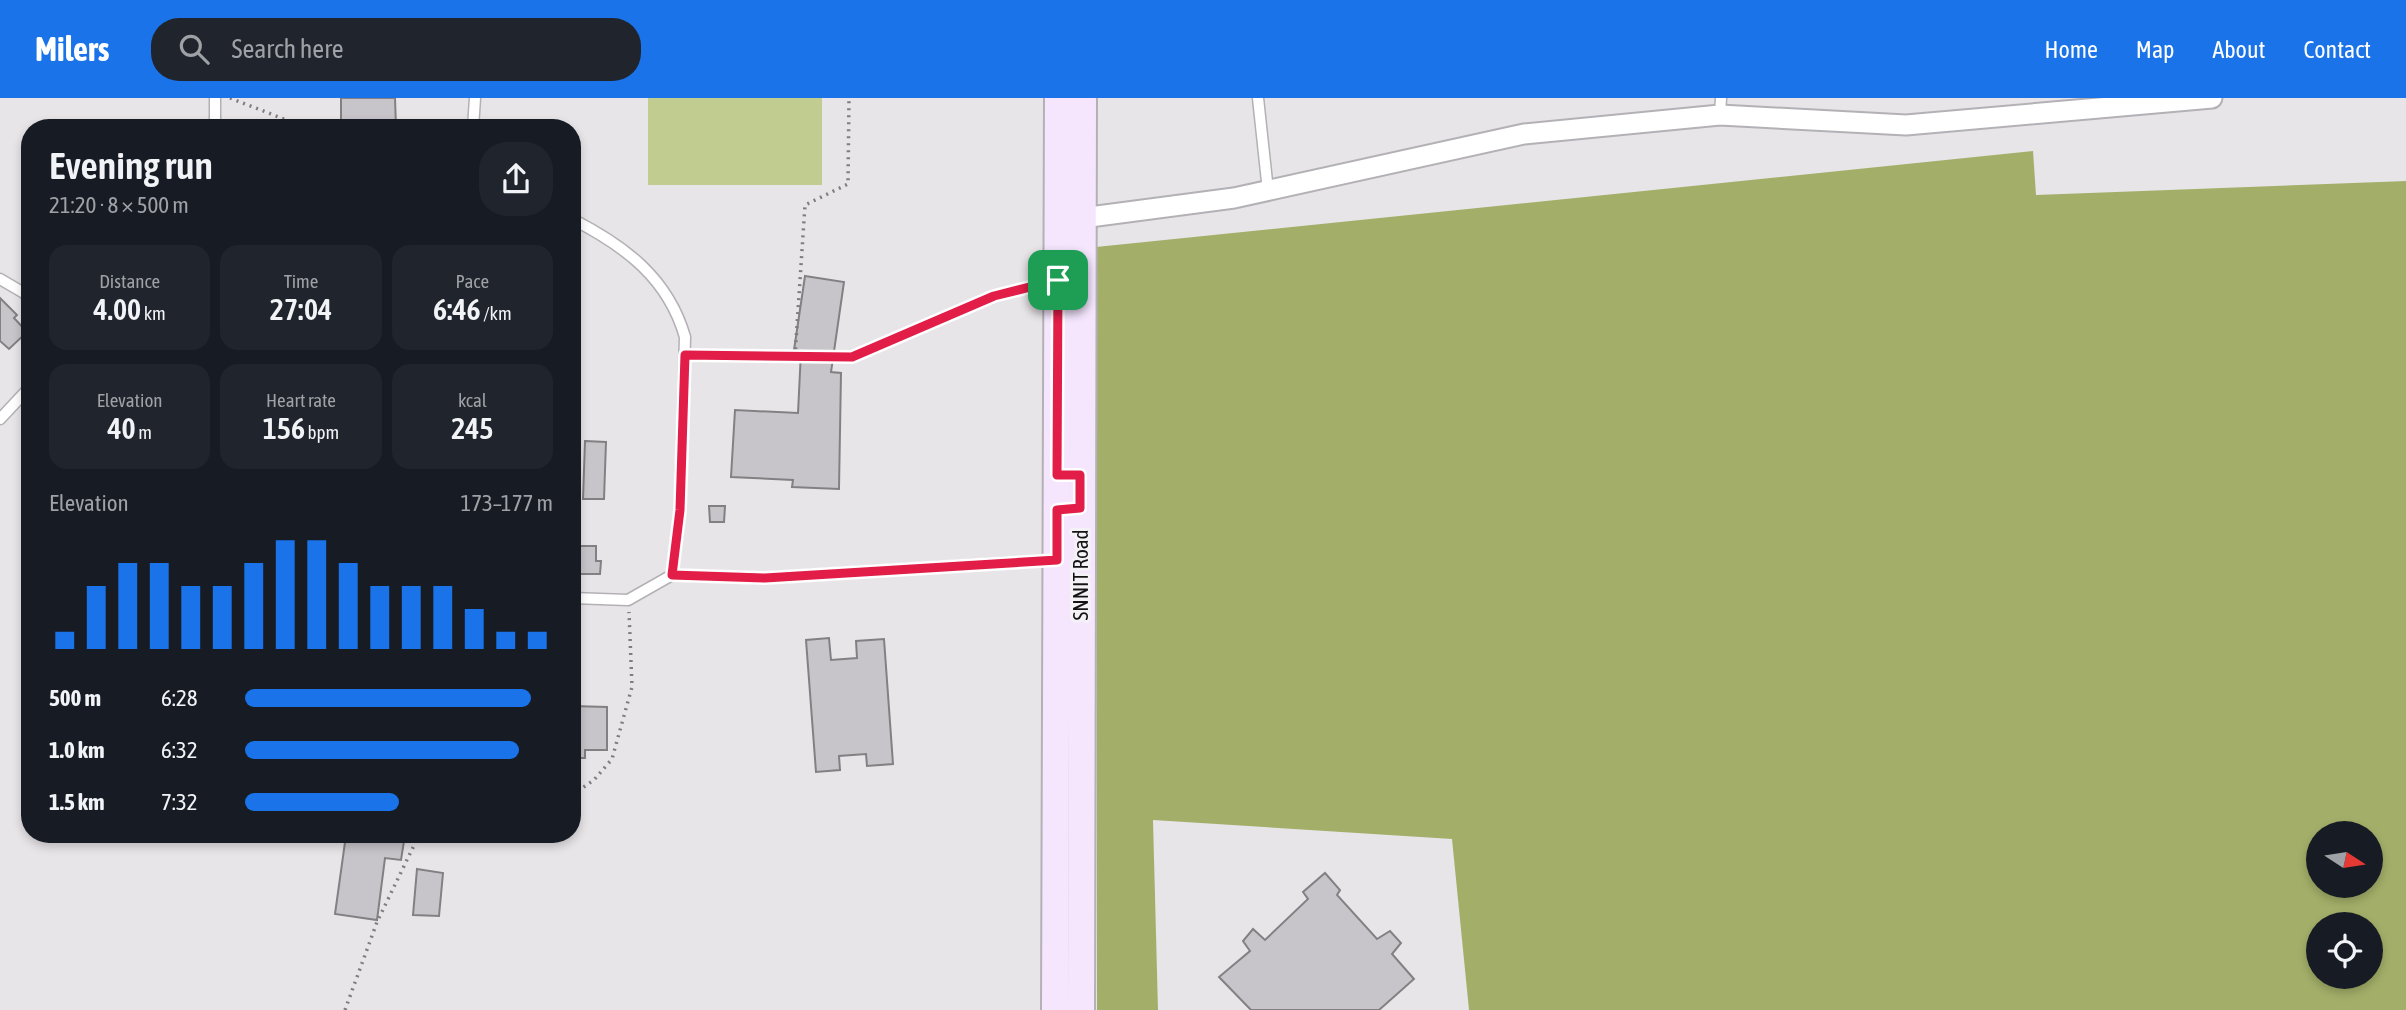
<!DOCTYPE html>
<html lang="en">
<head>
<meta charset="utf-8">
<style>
  body { margin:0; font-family:"Asap Condensed",sans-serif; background:#20242c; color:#f1f3f6; height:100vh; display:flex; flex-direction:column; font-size:26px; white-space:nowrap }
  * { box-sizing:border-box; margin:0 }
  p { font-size:23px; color:#9ea1a6 }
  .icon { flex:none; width:38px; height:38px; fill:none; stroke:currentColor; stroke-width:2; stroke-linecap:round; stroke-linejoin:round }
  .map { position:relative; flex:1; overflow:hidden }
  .panel { position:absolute; left:21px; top:21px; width:560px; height:724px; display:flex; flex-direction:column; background:#171b24; border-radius:28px; box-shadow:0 4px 10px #0003 }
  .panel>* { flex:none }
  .needle { width:46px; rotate:102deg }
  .buttons { position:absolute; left:2306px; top:723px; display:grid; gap:14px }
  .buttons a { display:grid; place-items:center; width:77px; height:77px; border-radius:50%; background:#171b24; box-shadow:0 4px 10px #0003; font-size:35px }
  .pin { position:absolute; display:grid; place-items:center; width:60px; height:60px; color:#fff; margin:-30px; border-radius:14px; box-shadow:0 4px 10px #0006 }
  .round { display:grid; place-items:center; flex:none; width:74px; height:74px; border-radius:28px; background:#20242c }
  .summary { display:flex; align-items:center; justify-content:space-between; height:119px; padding:0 28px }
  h1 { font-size:38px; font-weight:600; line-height:52px }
  .figures { display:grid; grid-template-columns:repeat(3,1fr); gap:10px; height:119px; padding:7px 28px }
  .figures div { display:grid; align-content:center; border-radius:18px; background:#20242c; text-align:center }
  .figures b { font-size:30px; font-weight:600 }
  .figures small { font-size:19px; font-weight:400 }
  .figures p { font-size:19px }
  .chart { height:196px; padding:14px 28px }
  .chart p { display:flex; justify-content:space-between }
  .chart svg { width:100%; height:126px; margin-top:7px; stroke:#1a73e8; stroke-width:6 }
  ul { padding:0 28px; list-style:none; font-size:23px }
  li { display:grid; grid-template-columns:112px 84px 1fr; align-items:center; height:52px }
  li i { height:18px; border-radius:9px; background:#1a73e8 }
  header { display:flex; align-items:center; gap:42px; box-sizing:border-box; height:98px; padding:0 35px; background:#1a73e8; color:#fff }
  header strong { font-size:33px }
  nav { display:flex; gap:38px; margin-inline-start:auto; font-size:24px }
  .search { width:490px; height:63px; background:#20242c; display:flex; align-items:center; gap:18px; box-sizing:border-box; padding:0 24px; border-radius:28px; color:#9ea1a6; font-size:26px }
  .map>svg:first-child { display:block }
  .green { fill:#c1cc91 }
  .forest { fill:#a3af69; fill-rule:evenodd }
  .building { fill:#c8c5ca; stroke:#838084; stroke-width:2 }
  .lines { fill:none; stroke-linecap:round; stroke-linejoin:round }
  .lane-casing { stroke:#b4b1b6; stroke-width:13 }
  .street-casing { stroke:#b4b1b6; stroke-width:23 }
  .secondary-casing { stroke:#b4b1b6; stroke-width:30 }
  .path { stroke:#7f7d80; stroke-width:3.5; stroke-dasharray:2 5; stroke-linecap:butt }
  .lane { stroke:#fff; stroke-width:10 }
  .street { stroke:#fff; stroke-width:19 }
  .secondary { stroke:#f5e6fe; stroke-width:26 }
  .route-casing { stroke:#fff; stroke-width:14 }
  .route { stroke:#e11d48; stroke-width:9 }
  .labels { text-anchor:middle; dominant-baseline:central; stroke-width:6; stroke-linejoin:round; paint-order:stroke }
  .street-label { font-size:21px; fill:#141314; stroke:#f5f2f7 }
</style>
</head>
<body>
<header>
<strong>Milers</strong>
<div class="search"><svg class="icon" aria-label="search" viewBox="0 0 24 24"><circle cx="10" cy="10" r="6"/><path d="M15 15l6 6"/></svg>Search here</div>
<nav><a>Home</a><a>Map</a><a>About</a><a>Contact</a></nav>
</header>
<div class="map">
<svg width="2406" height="912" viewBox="0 0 2406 912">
  <rect width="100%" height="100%" fill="#e8e5e9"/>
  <rect class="green" x="648" y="0" width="174" height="87"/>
  <path class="forest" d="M2033,53L2036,97L2406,83V912H1469L1452,741L1153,722L1158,912H1097L1096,149ZM2319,735H2371V788H2319ZM2319,826H2371V878H2319Z"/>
  <g class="building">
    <path d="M341,0H395L396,30H341Z"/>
    <path d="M805,178L844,184L831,274L841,275L839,391L792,389L793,382L731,379L735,312L798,315L801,253L794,252Z"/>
    <path d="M0,200L17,217L14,220L27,234L9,251L0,243Z"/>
    <path d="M585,343L606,344L604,401H583Z"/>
    <path d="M709,408H725L724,424H710Z"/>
    <path d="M574,448H596V463H601L600,476H574Z"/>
    <path d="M829,540L831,562L857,560L856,543L884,541L893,666L867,668L866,656L839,658L840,672L816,674L806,542Z"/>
    <path d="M572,608L607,609V652H585V660H572Z"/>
    <path d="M346,737H405L401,762L385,760L377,822L335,816Z"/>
    <path d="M417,771L443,775L439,818L413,817Z"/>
    <path d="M1325,775L1340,792L1337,797L1377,841L1390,833L1401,845L1392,856L1414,881L1379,912H1251L1219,879L1250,853L1243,843L1253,831L1265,842L1308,801L1303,794Z"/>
  </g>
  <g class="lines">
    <g class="lane-casing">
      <g id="lane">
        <path d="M1258,0L1268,93"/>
        <path d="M1720,17L1721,0"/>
        <path d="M215,30V0"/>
        <path d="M473,30L475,0"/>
        <path d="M572,121C625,148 668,180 685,239L680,412L672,477"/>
        <path d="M0,181L24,195L30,202"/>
        <path d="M0,321L30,289"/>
        <path d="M672,477L765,480L1056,462"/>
        <path d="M572,500L628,502L672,477"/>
      </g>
    </g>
    <g class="street-casing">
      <path id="street" d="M1082,120L1234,100L1524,36L1720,17L1906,27L2212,0"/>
    </g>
    <g class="secondary-casing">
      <g id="secondary">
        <path d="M1055,912L1058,0"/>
        <path d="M1081,912L1083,0"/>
      </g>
    </g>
    <g class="path">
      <path d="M230,0L307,30"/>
      <path d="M697,257L852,259L994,199L1036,187"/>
      <path d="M795,258L805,107L848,86L849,0"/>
      <path d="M572,697L594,682L612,661L632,589L629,514"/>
      <path d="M345,912L377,824L419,737"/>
    </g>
    <use href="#lane" class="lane"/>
    <use href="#street" class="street"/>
    <use href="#secondary" class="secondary"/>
  </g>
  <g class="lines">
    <g class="route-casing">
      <path id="route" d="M1058,182L1057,377H1080V410L1057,412V462L765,480L672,477L680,412L685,257L852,259L994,198Z"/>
    </g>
    <use href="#route" class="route"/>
  </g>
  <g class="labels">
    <g class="street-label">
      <text transform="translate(1080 477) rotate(-90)">SNNIT Road</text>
    </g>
  </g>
</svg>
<div class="buttons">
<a><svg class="needle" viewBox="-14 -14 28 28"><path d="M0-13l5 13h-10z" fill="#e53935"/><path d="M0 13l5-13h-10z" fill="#9ea1a6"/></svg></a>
<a><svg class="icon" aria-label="locate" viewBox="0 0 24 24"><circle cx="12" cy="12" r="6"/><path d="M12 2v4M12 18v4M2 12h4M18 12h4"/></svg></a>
</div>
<div class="pin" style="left:1058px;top:182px;background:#1e9e55"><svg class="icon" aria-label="arrive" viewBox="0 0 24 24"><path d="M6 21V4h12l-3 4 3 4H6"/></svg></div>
<section class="panel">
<div class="summary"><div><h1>Evening run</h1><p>21:20 · 8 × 500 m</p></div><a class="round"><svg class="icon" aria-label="share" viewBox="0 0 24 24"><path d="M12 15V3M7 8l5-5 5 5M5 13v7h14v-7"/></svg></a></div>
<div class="figures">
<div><p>Distance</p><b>4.00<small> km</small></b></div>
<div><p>Time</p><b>27:04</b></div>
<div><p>Pace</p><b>6:46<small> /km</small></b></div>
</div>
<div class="figures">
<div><p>Elevation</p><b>40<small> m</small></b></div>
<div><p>Heart rate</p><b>156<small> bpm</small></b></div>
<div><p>kcal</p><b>245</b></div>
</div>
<div class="chart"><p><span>Elevation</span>173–177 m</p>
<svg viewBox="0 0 160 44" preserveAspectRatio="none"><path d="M5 44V38M15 44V22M25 44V14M35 44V14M45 44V22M55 44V22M65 44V14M75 44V6M85 44V6M95 44V14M105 44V22M115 44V22M125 44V22M135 44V30M145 44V38M155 44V38"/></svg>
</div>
<ul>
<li><b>500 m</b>6:28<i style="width:93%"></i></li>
<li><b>1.0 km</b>6:32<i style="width:89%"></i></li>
<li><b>1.5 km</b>7:32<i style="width:50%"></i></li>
</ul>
</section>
</div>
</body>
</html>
